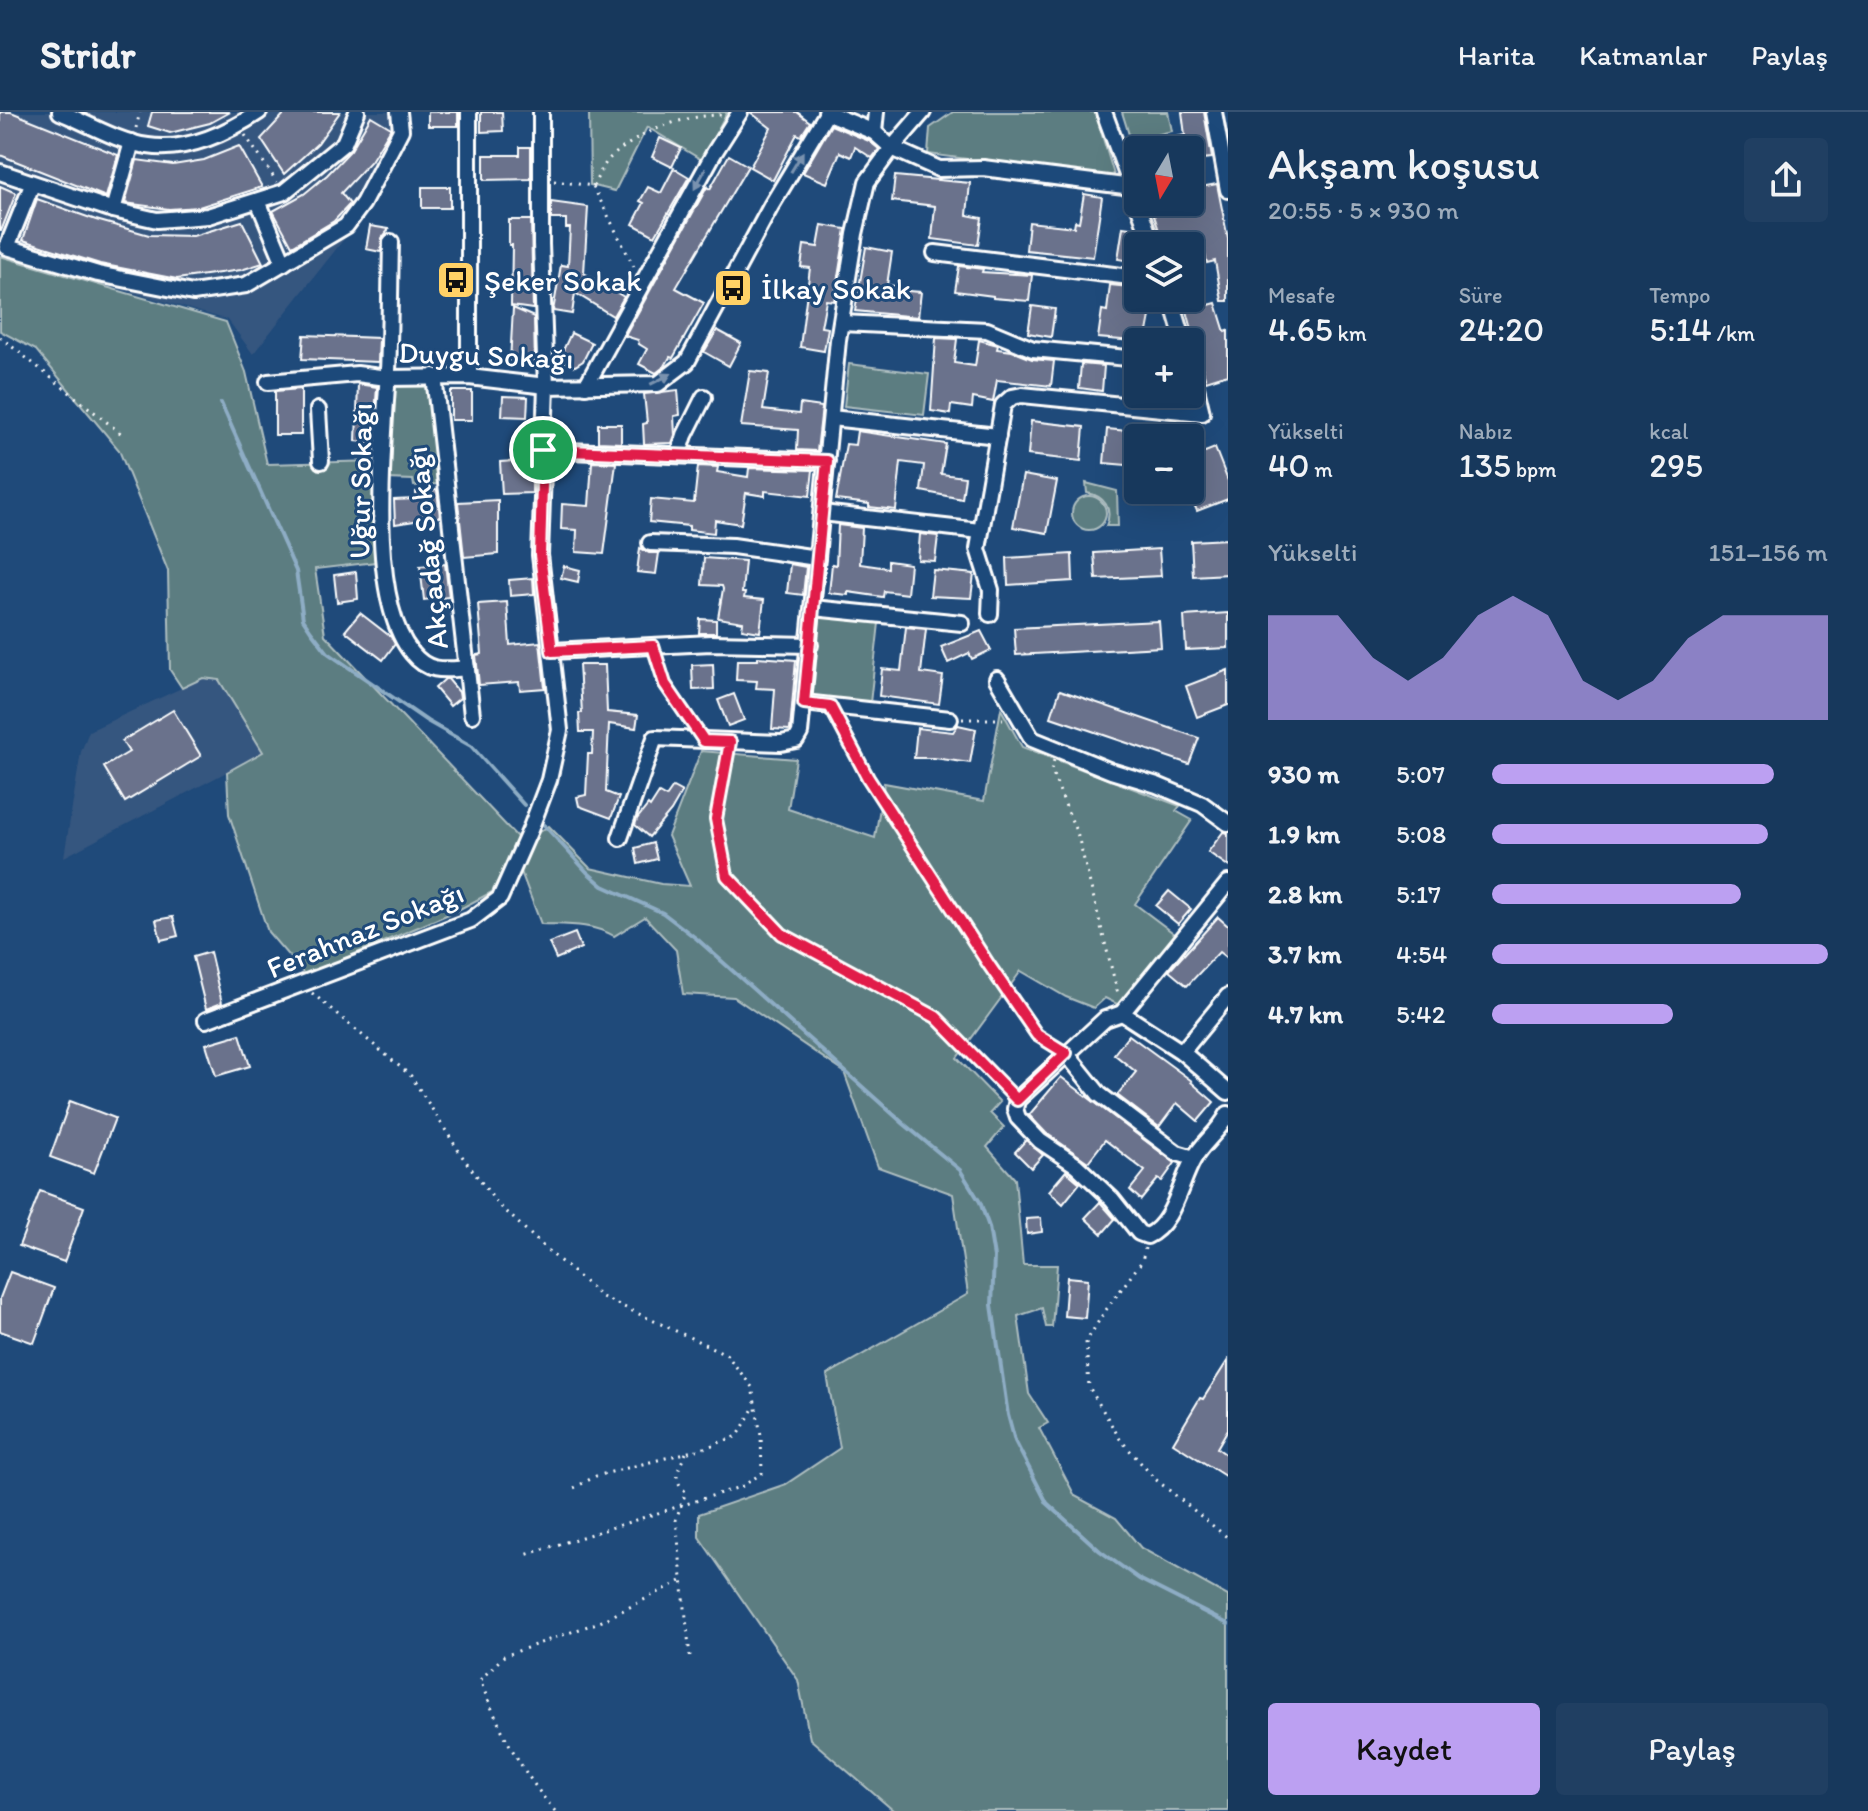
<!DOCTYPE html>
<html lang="tr">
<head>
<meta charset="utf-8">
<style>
  body { margin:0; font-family:Itim,sans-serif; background:#203f62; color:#f1f3f6; height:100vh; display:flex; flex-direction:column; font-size:30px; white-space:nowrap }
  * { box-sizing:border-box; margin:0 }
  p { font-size:26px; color:#9eacbb }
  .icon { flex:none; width:44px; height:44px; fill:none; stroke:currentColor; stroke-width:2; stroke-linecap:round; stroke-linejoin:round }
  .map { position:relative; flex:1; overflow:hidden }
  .details { display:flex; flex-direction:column; background:#17385c; width:640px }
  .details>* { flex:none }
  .needle { width:52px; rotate:190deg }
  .fabs { position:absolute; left:1124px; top:24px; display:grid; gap:16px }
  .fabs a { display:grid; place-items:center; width:80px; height:80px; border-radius:8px; background:#17385c; box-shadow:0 8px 32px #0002,0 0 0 2px #365272; font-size:40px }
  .pin { position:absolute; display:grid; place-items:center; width:68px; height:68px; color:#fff; margin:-34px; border:4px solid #fff; border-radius:50%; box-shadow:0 2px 8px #0007 }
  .round { display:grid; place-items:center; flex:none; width:84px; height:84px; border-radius:8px; background:#203f62 }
  .head { display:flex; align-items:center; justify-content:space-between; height:136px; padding:0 40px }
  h1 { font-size:44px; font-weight:600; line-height:60px }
  .metrics { display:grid; grid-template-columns:repeat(3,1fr); gap:12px; height:136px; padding:8px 40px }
  .metrics div { display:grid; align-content:center }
  .metrics b { font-size:34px; font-weight:600 }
  .metrics small { font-size:22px; font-weight:400 }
  .metrics p { font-size:22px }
  .chart { height:224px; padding:16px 40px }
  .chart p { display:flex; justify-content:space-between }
  .chart svg { width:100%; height:144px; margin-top:8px; fill:#bca0f2; opacity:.7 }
  .action { display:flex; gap:16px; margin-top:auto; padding:16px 40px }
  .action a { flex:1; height:92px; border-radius:8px; background:#bca0f2; color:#111; font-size:32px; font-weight:600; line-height:92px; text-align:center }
  .action a+a { background:#203f62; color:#f1f3f6 }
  ul { padding:0 40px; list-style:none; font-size:26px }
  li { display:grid; grid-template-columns:128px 96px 1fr; align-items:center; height:60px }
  li i { height:20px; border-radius:10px; background:#bca0f2 }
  header { display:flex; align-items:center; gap:48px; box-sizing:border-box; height:112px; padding:0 40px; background:#17385c; border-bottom:2px solid #365272 }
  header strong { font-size:38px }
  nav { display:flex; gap:44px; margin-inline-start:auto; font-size:28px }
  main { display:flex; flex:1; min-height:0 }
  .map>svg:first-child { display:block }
  .built { fill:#36567f }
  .green { fill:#5c7d81; stroke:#aebec0; stroke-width:2 }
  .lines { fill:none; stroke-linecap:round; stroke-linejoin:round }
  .stream { stroke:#8eadc5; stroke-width:4 }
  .building { fill:#6a728c; stroke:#fff; stroke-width:2 }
  .minor-casing { stroke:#fff; stroke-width:20 }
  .path { stroke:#fff; stroke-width:3; stroke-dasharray:2 6; stroke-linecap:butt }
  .minor { stroke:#1f4a7a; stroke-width:14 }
  .oneway { fill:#7992af }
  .route-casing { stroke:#fff; stroke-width:16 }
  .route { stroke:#e11d48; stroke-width:10 }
  .labels { text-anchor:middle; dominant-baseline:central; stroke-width:6; stroke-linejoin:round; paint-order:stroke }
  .poi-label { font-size:30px; fill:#fff; stroke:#1f4a7a; text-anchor:start }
  .street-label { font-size:30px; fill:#fff; stroke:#1f4a7a }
</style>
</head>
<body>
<header>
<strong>Stridr</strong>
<nav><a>Harita</a><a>Katmanlar</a><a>Paylaş</a></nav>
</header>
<main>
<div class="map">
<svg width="1228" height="1699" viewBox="0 0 1228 1699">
  <rect width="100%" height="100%" fill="#1f4a7a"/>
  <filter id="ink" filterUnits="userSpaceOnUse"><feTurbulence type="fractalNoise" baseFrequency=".0125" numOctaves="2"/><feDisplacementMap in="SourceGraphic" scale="16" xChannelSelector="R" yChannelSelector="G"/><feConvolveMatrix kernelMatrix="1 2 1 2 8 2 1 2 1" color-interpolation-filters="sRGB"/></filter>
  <g filter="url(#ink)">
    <g class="built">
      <path d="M0,0H406L356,112L253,242L228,208L0,142L3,117L0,115Z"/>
      <path d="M203,566L219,568L224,574L263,641L64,745L81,640L89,619Z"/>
    </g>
    <g class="green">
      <path d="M589,0H727L702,48L647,15L615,79L590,73Z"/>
      <path d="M953,0H1095L1115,66L928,42L930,16Z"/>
      <path d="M1122,0H1168L1172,19L1131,29Z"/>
      <path d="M0,144L226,210L246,260L267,352L376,349L384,449L315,457L325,523L519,727L492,780L456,799L305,863L268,820L229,702L227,660L263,640L219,568L203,566L182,576L170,558L168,459L119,338L36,238L0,219Z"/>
      <path d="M849,252L929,262L924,303L844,294Z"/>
      <path d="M428,272L437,372L414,374L413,368L387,367L392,273Z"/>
      <path d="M1086,371L1117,379L1118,414H1106C1113,397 1105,384 1087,381Z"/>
      <circle cx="1089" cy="401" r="17"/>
      <path d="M820,505L879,511L870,591L811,584Z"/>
      <path d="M1001,597L1022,635L1180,694L1176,699L1192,708L1135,792L1176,823L1119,893L1105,886L1094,896L1066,885L1021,859L957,946L1000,990L990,1001L1004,1015L987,1035L1015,1067L1023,1153H1057L1052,1215H1046L1042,1196L1018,1204L1029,1282L1048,1311L1039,1316L1075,1384L1116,1406L1141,1436L1228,1484V1699H894L810,1627L798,1568L699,1425V1402L786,1372L840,1336L827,1263L968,1182L953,1082L878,1055L844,960L734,885L683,882L676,838L645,805L614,824C591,811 566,813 541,812L520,757L539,720L549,714L590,756L661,772L690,774L668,724L701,639L796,647L788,697L875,726L884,671L984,689Z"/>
    </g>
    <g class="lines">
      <g class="stream">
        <path d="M221,291L296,459L303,507L311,519L328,541L427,609L471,634L524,693"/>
        <path d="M544,713L587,760L603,774L663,801L697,827L904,1012L960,1058L980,1090L989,1115L994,1145L992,1193L1008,1303L1015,1329L1047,1391L1100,1439L1139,1467L1228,1512"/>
      </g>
    </g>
    <g class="building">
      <path d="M0,0H11L118,43L106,85L0,43Z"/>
      <path d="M152,0H230L210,11L170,21L148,14Z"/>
      <path d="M286,0H340L318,31L284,62L261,27Z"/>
      <rect x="428" y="0" width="30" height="14"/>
      <path d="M481,0H502L503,19L481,20Z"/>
      <path d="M750,0H797L810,10L801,24L797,22L773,68L750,55L771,16Z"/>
      <path d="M1182,0H1204L1212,46L1190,48V38H1140L1139,33L1185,23Z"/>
      <path d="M371,4L391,16L371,49L341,81L350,92L334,109L292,134L273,99L304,82L327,63L351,38Z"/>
      <path d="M831,13L869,29L879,37L872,46L855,35L851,45L840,40L827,71L803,61Z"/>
      <path d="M660,26L681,36L672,55L652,45Z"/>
      <path d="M239,34L262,75L199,95L169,97L125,91L137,48L173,53L204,48Z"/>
      <path d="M520,35H531V67L484,68V43H520Z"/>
      <path d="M729,43L748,54L676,176L704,191L673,246L670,245L665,254L656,261L639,252L647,237L639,232L638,228L625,224L707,75L710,77Z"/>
      <path d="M674,56L689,65L655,124L633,112L644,91L640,89L648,75L661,81Z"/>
      <path d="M895,64L970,71L967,103L982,106L978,133L932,127L935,94L892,89Z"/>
      <path d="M1217,72L1228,127V189H1222L1215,149L1207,151L1205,142L1190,148V134H1164L1152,97L1177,90H1190V77Z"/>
      <path d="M0,74L16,81L1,119H0Z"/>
      <rect x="422" y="75" width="28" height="21"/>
      <path d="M1084,82L1102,85L1093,145L1026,138L1029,110L1074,115L1075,109L1079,110Z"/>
      <path d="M37,87L96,108L149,123L193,124L242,109L263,151L241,158L177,167L100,152L23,128Z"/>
      <path d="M551,90L588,95L584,161L624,185L613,204L575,181L572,202L553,199L561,153L568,154L570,116H566V107H551Z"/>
      <path d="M509,108H531L533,197L511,194L512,133H509Z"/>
      <path d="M822,113L846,117L834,189L826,188L821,215L828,216L824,239L800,235L810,156L801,155L804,133L818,135Z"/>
      <path d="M370,114L389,117L382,126L381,140L366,137Z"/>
      <path d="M1123,115L1136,117L1142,134H1138V150L1118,147Z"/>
      <path d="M866,135L892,140L887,173L896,174L895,178L921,180L918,205L855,199Z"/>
      <path d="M959,154L983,157L982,160L1032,163L1029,189L993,186V184L955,179Z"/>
      <path d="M1110,173L1138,176V186H1161L1163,200L1151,199L1145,230L1098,226L1102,198L1107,199Z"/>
      <path d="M1216,191L1225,220L1228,219V262L1206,269L1187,199Z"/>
      <path d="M1032,194L1055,197L1051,225L1028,221Z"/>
      <path d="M513,196L534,205L535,253L510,250Z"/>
      <path d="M717,218L741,231L729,254L704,240Z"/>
      <path d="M571,221L592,231L583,249L575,254L559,247Z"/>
      <path d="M304,223L379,226L378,250L302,247Z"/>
      <path d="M936,226L957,227L954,251L975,254L979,228L998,233L997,237L1012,239L1032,247L1054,249L1051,274L997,268L993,290L973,286L972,296L951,293L950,302L931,299Z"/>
      <path d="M1081,252L1104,254L1102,279L1079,276Z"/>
      <path d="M750,259L769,261L763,298L799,302L800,292L822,295L817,339L797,338L798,318L741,314Z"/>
      <path d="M358,272L377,275L373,331L356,329Z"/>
      <path d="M301,277V323H275V279Z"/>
      <path d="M678,278L680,303L674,304L675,323L672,331L644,332L643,312L647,311L644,282Z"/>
      <rect x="451" y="279" width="21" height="29"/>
      <path d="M503,284L528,285L527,305L502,304Z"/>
      <path d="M1031,309L1084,315L1081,349L1028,343Z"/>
      <path d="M598,312H621V331L598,330Z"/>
      <path d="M1107,317L1138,320V354L1104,351Z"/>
      <path d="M857,319L946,332L941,362L965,365L962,387L921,379L924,353L901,350L896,398L869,395V392L836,388L846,332L855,333Z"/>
      <path d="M1215,336L1228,369V387L1197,399L1190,383V346Z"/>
      <path d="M532,348V381L502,382L500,350Z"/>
      <path d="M592,350L616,351L604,442L576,440L577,418L561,417L562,392L589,394Z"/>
      <path d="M698,354L718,355L717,360L748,365L749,356L813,358L810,384L765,379V384L746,381L741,412L715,408L714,421L689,418V414L649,410L651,387L694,391Z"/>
      <path d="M1023,363L1057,369L1047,421L1013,415Z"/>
      <path d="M437,378L440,405L395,412L394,388L416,387V380Z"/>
      <path d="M498,388V442L464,445L458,390Z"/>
      <path d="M838,413L862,416L860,452L888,456V449L910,452L907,482L884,479L883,485L848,480V483L829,481L832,452L836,453Z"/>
      <path d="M920,422L938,424L935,449L918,448Z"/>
      <path d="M1228,427V462L1193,464L1191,429Z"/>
      <path d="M640,436L649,441H659L656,462L637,460Z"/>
      <path d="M1159,437L1161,464L1096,467L1094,441Z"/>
      <path d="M1072,442L1073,469L1008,473L1007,446Z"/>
      <path d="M704,446L745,449L742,481H745L744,486L764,488L760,520L742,517L743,510L718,506L723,477L722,474L702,473Z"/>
      <path d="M445,452L449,485L424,488L420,454Z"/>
      <path d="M790,452L806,455L803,483L787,481Z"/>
      <path d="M564,454L580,458L578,470L561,466Z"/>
      <path d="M933,458L974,462L971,486L930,484Z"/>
      <path d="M356,460L358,487L337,490L334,463Z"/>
      <path d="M533,466L534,482L510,484L509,468Z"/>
      <path d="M507,490L510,533L540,530L545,576L520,578L519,570L479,573L476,543L482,542L478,492Z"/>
      <path d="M360,501L391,525L395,532L383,548L345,519Z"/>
      <path d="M1228,501V536L1186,538L1184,504Z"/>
      <path d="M700,507L716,508V521H699Z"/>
      <path d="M1159,509L1161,535L1016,543L1014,516Z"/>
      <path d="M906,515L926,517L921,561L943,564L939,592L879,584L882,557L901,559Z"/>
      <path d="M981,519L991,538L972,547L969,541L948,551L941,535Z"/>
      <path d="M758,545L796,548L790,618L772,617L775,577L756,576L757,569L736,568L737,548H758Z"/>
      <path d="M713,552L714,577L693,578L692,553Z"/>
      <path d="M579,553H605L607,600L638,603L636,616L609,612L606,680L619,685L611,706L579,694L577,685L586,683L588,642H592L593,620H580L579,601H582Z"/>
      <path d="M1228,558V593L1197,605L1186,574Z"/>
      <path d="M445,567H448L459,580L460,586L450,594L435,576Z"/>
      <path d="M1060,578L1199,626L1189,652L1051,605Z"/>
      <path d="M734,582L744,608L728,614L718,588Z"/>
      <path d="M173,598L201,644L125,690L104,655L129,640L122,629Z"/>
      <path d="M958,613L976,617L970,651L934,646H914L917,616L953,620Z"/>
      <path d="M673,675L682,680L671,699L649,725L635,713L637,707L648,693L650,695L659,681L666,685Z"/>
      <path d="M1223,720L1228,721V754L1208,740Z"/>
      <path d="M653,731L657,747L638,752L635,736Z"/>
      <path d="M1169,779L1191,797L1178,812L1156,794Z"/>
      <path d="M173,805L178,824L161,828L156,808Z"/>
      <path d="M1218,805L1228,814V847L1219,840L1187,874L1169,859Z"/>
      <path d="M575,821L581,836L556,847L549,831Z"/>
      <path d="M210,840L222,891L206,897L193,845Z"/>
      <path d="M240,922L250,954L216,964L206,932Z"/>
      <path d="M1129,923L1192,969L1191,970L1214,990L1198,1009L1177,991L1159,1015L1117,983L1136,960L1114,942Z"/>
      <path d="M1061,965L1175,1051L1162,1069L1158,1067L1141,1088L1130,1078L1145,1059L1105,1028L1088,1050L1046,1021L1029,1003Z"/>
      <path d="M70,989L115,1006L94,1061L50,1045Z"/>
      <path d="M1026,1028L1043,1043L1031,1056L1015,1040Z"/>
      <path d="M1066,1059L1080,1071L1063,1092L1049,1079Z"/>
      <path d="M40,1079L84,1095L64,1150L19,1134Z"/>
      <path d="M1100,1090L1115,1107L1102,1122L1085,1106Z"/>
      <path d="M1041,1106L1042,1120L1027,1122L1026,1107Z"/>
      <path d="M10,1160L54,1176L34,1231L0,1219V1186Z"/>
      <path d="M1067,1165L1088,1167L1085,1206L1064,1204Z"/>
      <path d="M1228,1248V1317L1217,1336L1228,1344V1366L1173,1331L1200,1286L1203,1287Z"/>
    </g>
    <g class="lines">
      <g class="minor-casing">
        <g id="minor">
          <path d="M60,0C87,11 118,30 148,34C187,40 227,21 259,0"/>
          <path d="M826,0L874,20L892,36L939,57L983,56L1132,75"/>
          <path d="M1104,0L1153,134"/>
          <path d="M1214,0L1228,78"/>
          <path d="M874,20L876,0"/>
          <path d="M0,60L113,98L157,108L208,104L284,80L344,31L357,0"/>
          <path d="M32,73L7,135L98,162L193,181L246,173L346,114L363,91L401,18L399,0"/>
          <path d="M258,89L284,151"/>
          <path d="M113,98L132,30"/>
          <path d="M391,130C390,173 390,216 388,259C384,329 366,486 412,541C428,561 444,558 467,556"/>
          <path d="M935,141L1138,166"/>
          <path d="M1171,186L1184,230"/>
          <path d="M842,211L987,218L1033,237L1138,247"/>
          <path d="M434,264L472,603"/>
          <path d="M469,265V0"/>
          <path d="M268,270L357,262L387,266L469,265L546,274L658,272L687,250L771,94L827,1"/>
          <path d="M586,274L714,41L740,0"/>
          <path d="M318,298L321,349"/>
          <path d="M831,306L998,324"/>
          <path d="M543,338L827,349"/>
          <path d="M679,342L685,323L704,285"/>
          <path d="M822,401L980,419"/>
          <path d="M650,431L733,434L817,446"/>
          <path d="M813,496L962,511"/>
          <path d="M990,502L991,478L978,437L1003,293L1012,285L1022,283L1202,301L1190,250"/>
          <path d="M552,539L711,531L810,533"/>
          <path d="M997,567L1032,627L1111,659L1157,673L1202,692L1228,711"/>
          <path d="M804,591L950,607"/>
          <path d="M620,726L655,626L781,631L796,628L800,621L838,228L855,122L867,70L892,36L923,0"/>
          <path d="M1228,771L1122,901L1105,907L1017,988L1015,997L1018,1006L1040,1029L1076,1053L1112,1087L1139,1121L1147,1124C1173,1113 1180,1071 1193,1048C1202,1031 1219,1020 1228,1002"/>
          <path d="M1122,901L1182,940L1228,980"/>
          <path d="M206,908L471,808L500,786L530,718L549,668L560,618L540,443L546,274L541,132V0"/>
          <path d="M1182,940L1228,884"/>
          <path d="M1066,941L1099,982L1177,1041L1194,1046"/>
        </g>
      </g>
      <g class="path">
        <path d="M136,16L140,0"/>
        <path d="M245,23L277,70"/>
        <path d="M554,69L593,74L635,157"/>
        <path d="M593,74C598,65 603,53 610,46C641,19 682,3 723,3"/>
        <path d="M0,225L123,323"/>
        <path d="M657,546L665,572L696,615"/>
        <path d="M838,607L868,666L989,853L1037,923L1056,935"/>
        <path d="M962,607H1003"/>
        <path d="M728,641L716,707L727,764L782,822L936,905L1008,979"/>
        <path d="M1054,648L1051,658L1078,724L1118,882"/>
        <path d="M312,881L411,964L462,1044L496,1090L545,1136L602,1185L726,1242L752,1275L761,1323L762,1361L743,1374L525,1443"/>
        <path d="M1145,1136L1142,1149L1103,1202L1086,1230L1089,1275L1120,1327L1154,1366L1228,1426"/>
        <path d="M686,1341C679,1356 671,1367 686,1380L676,1407L690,1545"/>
        <path d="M574,1376L596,1364L704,1336L738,1324L755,1293"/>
        <path d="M555,1699C522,1661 498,1615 480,1568L504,1544L602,1509L683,1468"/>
      </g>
      <use href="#minor" class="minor"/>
    </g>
    <defs><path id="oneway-solid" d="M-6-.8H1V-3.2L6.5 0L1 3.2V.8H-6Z" transform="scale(2)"/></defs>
    <g class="oneway">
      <use href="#oneway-solid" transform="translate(797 50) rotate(-59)"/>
      <use href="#oneway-solid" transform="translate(700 67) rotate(119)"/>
      <use href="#oneway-solid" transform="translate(661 267) rotate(-27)"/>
    </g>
  </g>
  <g class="lines" filter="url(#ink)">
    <g class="route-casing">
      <path id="route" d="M543,338L827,349L804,591L830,594L868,666L989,853L1037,923L1066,941L1017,988L936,905L782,822L727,764L716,707L730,630L704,629L665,572L653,534L552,539L540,443Z"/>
    </g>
    <use href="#route" class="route"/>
  </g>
  <defs>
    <g id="bus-square" transform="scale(2)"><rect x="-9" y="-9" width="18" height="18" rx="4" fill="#ffd166" stroke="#1f4a7a"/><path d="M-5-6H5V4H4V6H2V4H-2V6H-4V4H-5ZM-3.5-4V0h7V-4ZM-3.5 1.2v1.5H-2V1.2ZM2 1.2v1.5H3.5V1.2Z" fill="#111"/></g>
  </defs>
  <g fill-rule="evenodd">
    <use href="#bus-square" x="456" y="168"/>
    <use href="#bus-square" x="733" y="176"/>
  </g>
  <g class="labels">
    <g class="poi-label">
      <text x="484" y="168">Şeker Sokak</text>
      <text x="761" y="176">İlkay Sokak</text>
    </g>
    <g class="street-label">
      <text transform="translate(486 243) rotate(2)">Duygu Sokağı</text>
      <text transform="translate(360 369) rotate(-89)">Uğur Sokağı</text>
      <text transform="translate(427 436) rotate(-96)">Akçadağ Sokağı</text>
      <text transform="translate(365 818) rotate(-22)">Ferahnaz Sokağı</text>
    </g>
  </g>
</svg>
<div class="fabs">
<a><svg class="needle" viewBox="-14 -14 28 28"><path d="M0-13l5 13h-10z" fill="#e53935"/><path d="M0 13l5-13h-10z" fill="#9eacbb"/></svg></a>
<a><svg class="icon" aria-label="layers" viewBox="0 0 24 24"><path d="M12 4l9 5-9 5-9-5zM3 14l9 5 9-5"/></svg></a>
<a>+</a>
<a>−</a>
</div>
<div class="pin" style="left:543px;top:338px;background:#1e9e55"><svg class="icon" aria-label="arrive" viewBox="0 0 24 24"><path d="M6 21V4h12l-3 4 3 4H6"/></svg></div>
</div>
<section class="details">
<div class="head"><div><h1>Akşam koşusu</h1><p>20:55 · 5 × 930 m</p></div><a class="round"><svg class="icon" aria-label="share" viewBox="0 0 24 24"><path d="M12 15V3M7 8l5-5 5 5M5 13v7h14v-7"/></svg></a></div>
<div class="metrics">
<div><p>Mesafe</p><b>4.65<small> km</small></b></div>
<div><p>Süre</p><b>24:20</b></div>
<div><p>Tempo</p><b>5:14<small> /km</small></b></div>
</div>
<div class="metrics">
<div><p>Yükselti</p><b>40<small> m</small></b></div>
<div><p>Nabız</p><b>135<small> bpm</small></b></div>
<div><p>kcal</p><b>295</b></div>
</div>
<div class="chart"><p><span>Yükselti</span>151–156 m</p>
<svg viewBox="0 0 160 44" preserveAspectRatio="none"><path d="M0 44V12L10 12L20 12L30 25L40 32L50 25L60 12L70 6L80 12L90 32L100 38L110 32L120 19L130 12L140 12L150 12L160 12V44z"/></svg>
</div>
<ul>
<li><b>930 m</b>5:07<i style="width:84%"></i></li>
<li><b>1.9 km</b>5:08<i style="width:82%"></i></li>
<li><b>2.8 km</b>5:17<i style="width:74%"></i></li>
<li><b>3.7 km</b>4:54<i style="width:100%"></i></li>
<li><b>4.7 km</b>5:42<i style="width:54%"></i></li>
</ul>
<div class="action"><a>Kaydet</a><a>Paylaş</a></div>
</section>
</main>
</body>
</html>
